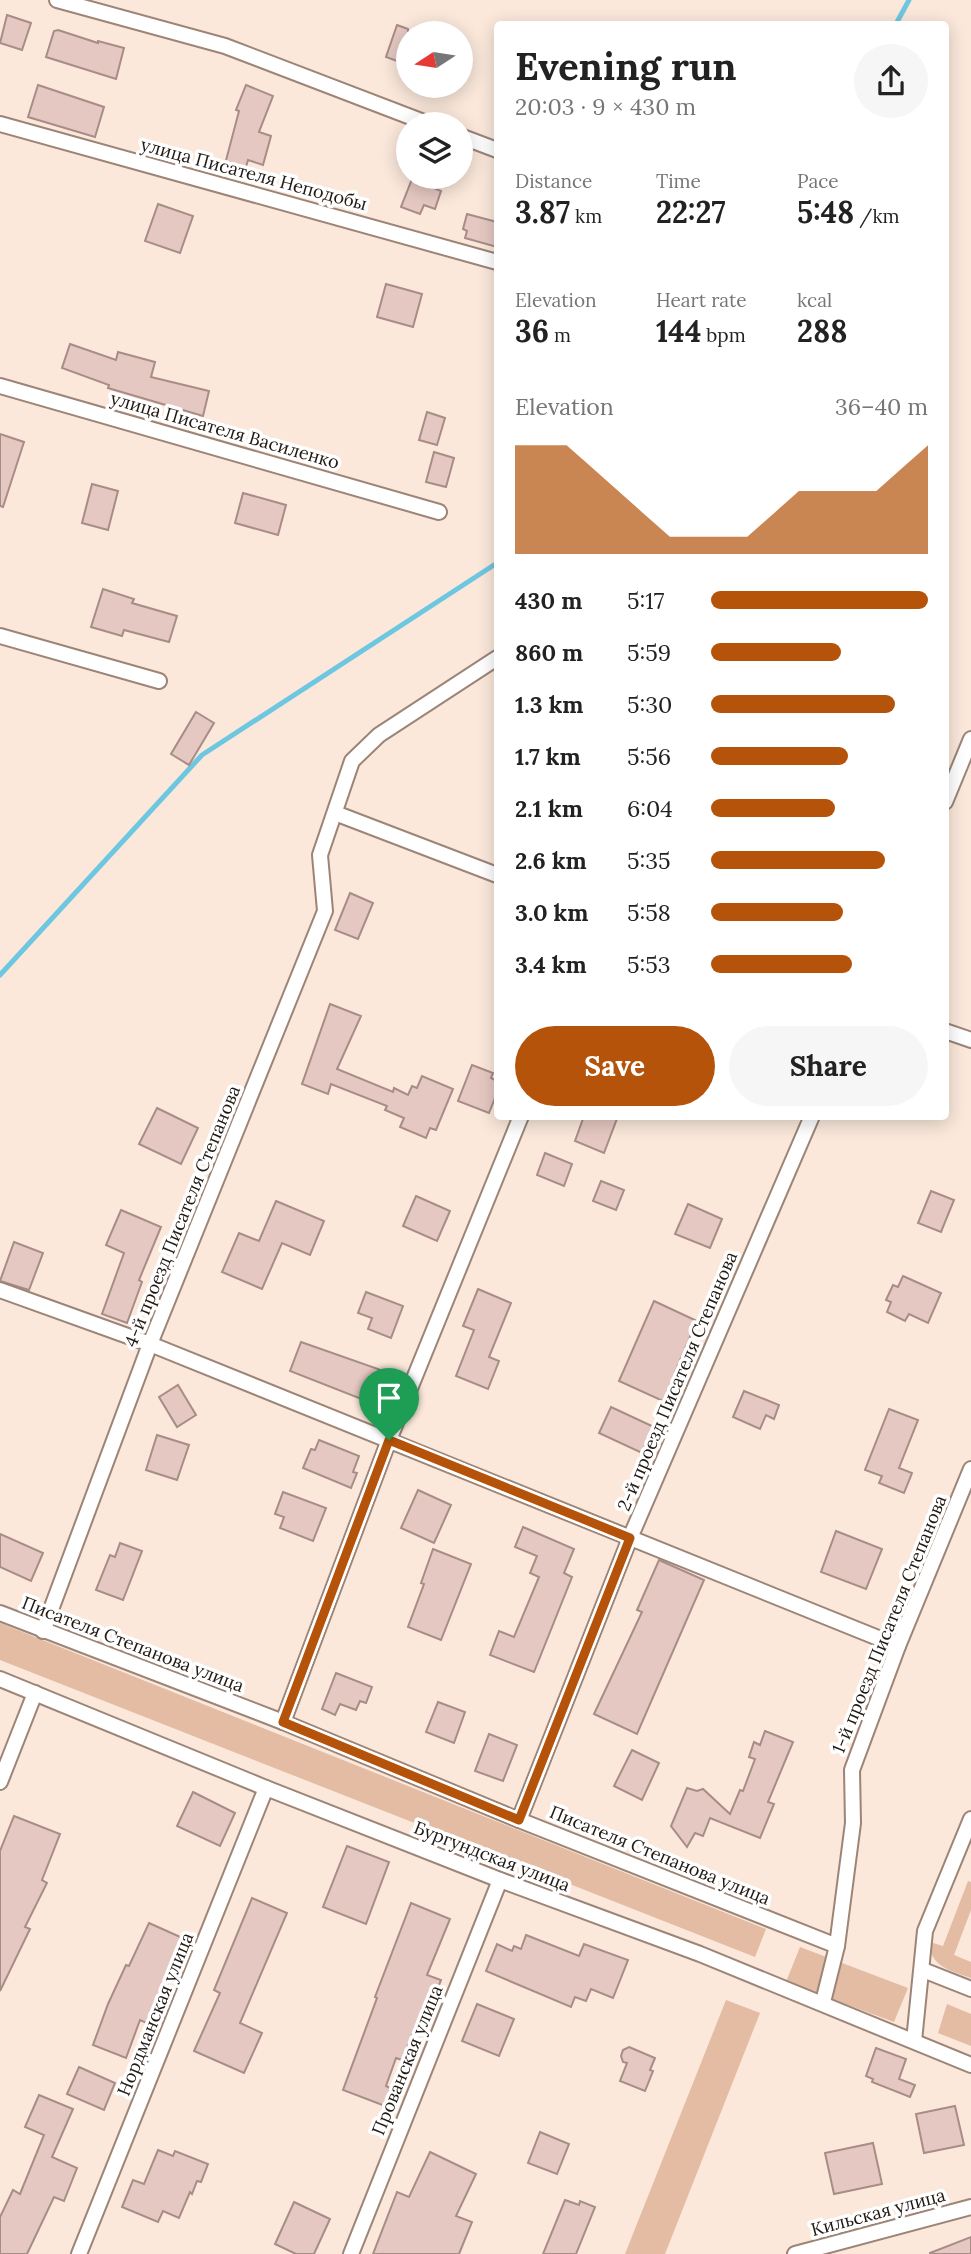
<!DOCTYPE html>
<html lang="en">
<head>
<meta charset="utf-8">
<style>
  body { margin:0; font-family:Lora,serif; background:#f6f6f6; color:#222; height:100vh; display:flex; flex-direction:column; font-size:26px; white-space:nowrap }
  * { box-sizing:border-box; margin:0 }
  p { font-size:23px; color:#767676 }
  .icon { flex:none; width:38px; height:38px; fill:none; stroke:currentColor; stroke-width:2; stroke-linecap:round; stroke-linejoin:round }
  .map { position:relative; flex:1; overflow:hidden }
  .details { position:absolute; left:494px; top:21px; width:455px; height:1099px; display:flex; flex-direction:column; background:#fff; border-radius:7px; box-shadow:0 4px 18px #0003 }
  .details>* { flex:none }
  .needle { width:46px; rotate:258deg }
  .fabs { position:absolute; left:396px; top:21px; display:grid; gap:14px }
  .fabs a { display:grid; place-items:center; width:77px; height:77px; border-radius:50%; background:#fff; box-shadow:0 4px 18px #0003; font-size:35px }
  .pin { position:absolute; display:grid; place-items:center; width:60px; height:60px; color:#fff; margin:-72px -30px; border-radius:50% 50% 50% 0; rotate:-45deg; box-shadow:0 0 7px #0007 }
  .pin .icon { rotate:45deg }
  .round { display:grid; place-items:center; flex:none; width:74px; height:74px; border-radius:37px; background:#f6f6f6 }
  .head { display:flex; align-items:center; justify-content:space-between; height:119px; padding:0 21px }
  h1 { font-size:38px; font-weight:700; line-height:52px }
  .figures { display:grid; grid-template-columns:repeat(3,1fr); gap:10px; height:119px; padding:7px 21px }
  .figures div { display:grid; align-content:center }
  .figures b { font-size:30px; font-weight:700 }
  .figures small { font-size:19px; font-weight:400 }
  .figures p { font-size:19px }
  .chart { height:196px; padding:14px 21px }
  .chart p { display:flex; justify-content:space-between }
  .chart svg { width:100%; height:126px; margin-top:7px; fill:#b45309; opacity:.7 }
  .cta { display:flex; gap:14px; margin-top:auto; padding:14px 21px }
  .cta a { flex:1; height:80px; border-radius:42px; background:#b45309; color:#fff; font-size:28px; font-weight:700; line-height:80px; text-align:center }
  .cta a+a { background:#f6f6f6; color:#222 }
  ul { padding:0 21px; list-style:none; font-size:23px }
  li { display:grid; grid-template-columns:112px 84px 1fr; align-items:center; height:52px }
  li i { height:18px; border-radius:9px; background:#b45309 }
  .map>svg:first-child { display:block }
  .green { fill:#e3bca3 }
  .lines { fill:none; stroke-linecap:round; stroke-linejoin:round }
  .stream { stroke:#6ec7e0; stroke-width:5 }
  .building { fill:#e5c8c2; stroke:#a88c87; stroke-width:2 }
  .street-casing { stroke:#9c8577; stroke-width:18 }
  .street { stroke:#fff; stroke-width:14 }
  .route-casing { stroke:#fff; stroke-width:14 }
  .route { stroke:#b45309; stroke-width:9 }
  .labels { text-anchor:middle; dominant-baseline:central; stroke-width:7; stroke-linejoin:round; paint-order:stroke }
  .street-label { font-size:18px; fill:#201812; stroke:#fff }
</style>
</head>
<body>
<div class="map">
<svg width="971" height="2254" viewBox="0 0 971 2254">
  <rect width="100%" height="100%" fill="#fbe8db"/>
  <g class="green">
    <path d="M0,1623L766,1929L755,1957L0,1660Z"/>
    <path d="M968,1881L971,1882V1910L954,1955L971,1962V1978C952,1971 929,1967 930,1942L943,1946Z"/>
    <path d="M800,1947L908,1988L894,2022L786,1982Z"/>
    <path d="M726,2000L760,2013L665,2254H625Z"/>
    <path d="M947,2004L971,2014V2046L938,2033Z"/>
  </g>
  <g class="lines">
    <g class="stream">
      <path d="M896,24L909,0"/>
      <path d="M0,975L202,755L497,563"/>
    </g>
  </g>
  <g class="building">
    <path d="M7,15L31,23L22,50L0,43Z"/>
    <path d="M397,25L408,29V65L386,57Z"/>
    <path d="M58,30L98,43V41L124,48L116,79L46,57L54,31Z"/>
    <path d="M38,85L104,107L95,137L28,117Z"/>
    <path d="M246,85L273,96L259,132L271,136L263,165L248,160L244,174L224,168L239,111L236,110Z"/>
    <path d="M412,179L441,191L435,209L424,205L420,214L401,207Z"/>
    <path d="M158,204L193,216L180,253L145,241Z"/>
    <path d="M467,214L497,222V247L465,238L467,231L463,229Z"/>
    <path d="M386,284L422,294L413,327L377,317Z"/>
    <path d="M70,344L116,360L118,352L155,362L151,377L209,391L203,416L108,388L109,385L62,368Z"/>
    <path d="M427,412L445,418L437,445L419,440Z"/>
    <path d="M0,434L24,442L3,507L0,506Z"/>
    <path d="M434,452L454,458L446,487L426,482Z"/>
    <path d="M92,484L118,491L108,530L82,523Z"/>
    <path d="M243,493L286,505L278,535L235,523Z"/>
    <path d="M103,589L134,599L132,603L177,616L169,642L124,630L122,636L91,627Z"/>
    <path d="M196,712L214,723L189,765L171,754Z"/>
    <path d="M350,893L373,903L358,939L335,930Z"/>
    <path d="M330,1004L361,1016L337,1069L393,1092L394,1088L408,1095L412,1086L417,1088L422,1076L453,1089L436,1130L430,1128L426,1138L400,1127L404,1118L385,1110L387,1106L331,1084L328,1094L302,1084Z"/>
    <path d="M472,1065L493,1073L491,1078L497,1081V1093L489,1113L458,1101Z"/>
    <path d="M157,1108L198,1128L181,1164L139,1144Z"/>
    <path d="M584,1116H618L604,1153L575,1141Z"/>
    <path d="M545,1153L572,1164L564,1186L537,1175Z"/>
    <path d="M601,1181L624,1190L616,1210L593,1201Z"/>
    <path d="M931,1191L954,1200L941,1232L918,1223Z"/>
    <path d="M416,1196L450,1211L437,1241L403,1226Z"/>
    <path d="M276,1201L324,1221L310,1255L282,1243L262,1289L222,1272L239,1233L259,1241Z"/>
    <path d="M688,1204L722,1219L710,1248L675,1234Z"/>
    <path d="M121,1210L161,1227L139,1280L142,1282L127,1323L102,1314L124,1253L106,1245Z"/>
    <path d="M14,1242L43,1253L29,1290L0,1281Z"/>
    <path d="M903,1276L941,1293L928,1323L909,1314L905,1321L887,1312L891,1302L886,1300L893,1285L898,1287Z"/>
    <path d="M478,1289L511,1303L489,1357L499,1361L488,1389L456,1376L474,1330L463,1326Z"/>
    <path d="M366,1292L403,1306L391,1338L368,1329L372,1318L358,1313Z"/>
    <path d="M654,1301L697,1321L675,1372L678,1373L665,1402L619,1381Z"/>
    <path d="M301,1342L381,1370L369,1402L290,1371Z"/>
    <path d="M178,1385L196,1415L177,1427L159,1397Z"/>
    <path d="M744,1391L779,1405L774,1419L766,1415L760,1429L733,1417Z"/>
    <path d="M611,1407L654,1427L642,1453L599,1433Z"/>
    <path d="M889,1409L918,1420L899,1468L912,1473L904,1493L879,1483L882,1476L865,1470Z"/>
    <path d="M157,1435L189,1445L177,1480L146,1470Z"/>
    <path d="M319,1440L359,1456L353,1472L357,1473L351,1488L303,1468L311,1449L315,1450Z"/>
    <path d="M418,1490L451,1505L434,1543L401,1528Z"/>
    <path d="M283,1492L326,1508L313,1541L280,1528L284,1517L275,1514Z"/>
    <path d="M523,1527L574,1549L564,1573L572,1577L534,1672L490,1655L499,1631L514,1637L539,1577L530,1573L537,1556L515,1547Z"/>
    <path d="M836,1531L882,1549L866,1589L821,1572Z"/>
    <path d="M0,1534L43,1553L31,1581L0,1567Z"/>
    <path d="M120,1543L142,1551L123,1600L96,1590L110,1555L115,1557Z"/>
    <path d="M433,1549L471,1564L441,1640L408,1627L424,1584L421,1583Z"/>
    <path d="M659,1560L704,1580L637,1734L594,1714L642,1612L637,1610Z"/>
    <path d="M336,1673L372,1687L366,1703L360,1701L356,1710L340,1704L335,1715L322,1709Z"/>
    <path d="M438,1702L465,1712L454,1743L426,1732Z"/>
    <path d="M765,1731L793,1742L768,1802L774,1804L760,1838L710,1818L703,1836L695,1833L687,1847L671,1826L687,1788L697,1791L703,1789L730,1814L740,1790L743,1791L755,1759L749,1757L754,1742L760,1745Z"/>
    <path d="M489,1734L517,1745L503,1781L475,1771Z"/>
    <path d="M632,1750L659,1763L642,1800L614,1786Z"/>
    <path d="M193,1792L235,1813L220,1846L177,1826Z"/>
    <path d="M14,1816L60,1834L42,1880L47,1883L25,1927L30,1929L0,1991V1851Z"/>
    <path d="M347,1846L389,1862L366,1924L323,1907Z"/>
    <path d="M252,1898L287,1913L240,2023L262,2033L244,2073L194,2051L220,1993L214,1990Z"/>
    <path d="M411,1903L450,1919L427,1975L441,1980L426,2018L420,2015L402,2060L396,2058L386,2086L392,2089L385,2106L343,2090L377,1998L375,1997Z"/>
    <path d="M149,1923L187,1940L149,2024L140,2020L126,2058L93,2045L108,2004L126,1965L129,1966Z"/>
    <path d="M526,1935L579,1956L584,1944L628,1960L613,1998L591,1989L586,2001L575,1997L571,2007L486,1971L497,1944L512,1951L514,1946L521,1949Z"/>
    <path d="M477,2004L514,2019L499,2056L462,2041Z"/>
    <path d="M629,2047L655,2058L650,2070L653,2071L645,2091L620,2081L627,2063L623,2062L621,2056L623,2050Z"/>
    <path d="M876,2048L906,2059L899,2079L915,2085L910,2097L872,2082L873,2079L866,2076Z"/>
    <path d="M79,2067L115,2083L104,2110L67,2094Z"/>
    <path d="M39,2095L73,2109L52,2157L77,2168L64,2201L54,2197L27,2254H0V2217L13,2190L20,2194L44,2135L25,2127Z"/>
    <path d="M955,2106L964,2145L924,2153L916,2114Z"/>
    <path d="M540,2132L569,2144L557,2174L528,2163Z"/>
    <path d="M873,2143L882,2184L834,2194L825,2153Z"/>
    <path d="M158,2150L173,2156L175,2151L208,2164L201,2182L197,2181L192,2194L190,2192L179,2218L163,2211L158,2222L122,2207L133,2180L144,2184Z"/>
    <path d="M430,2152L476,2174L456,2216L472,2222L459,2254H373L397,2192L409,2197Z"/>
    <path d="M565,2200L579,2205L580,2201L595,2207L576,2254H543Z"/>
    <path d="M294,2202L330,2219L314,2254H296L275,2244Z"/>
    <path d="M971,2237V2254H930V2253Z"/>
  </g>
  <g class="lines">
    <g class="street-casing">
      <g id="street">
        <path d="M57,0L225,46L429,124"/>
        <path d="M0,124L497,262"/>
        <path d="M460,136L497,150"/>
        <path d="M0,386L439,512"/>
        <path d="M0,636L159,681"/>
        <path d="M945,802L971,739"/>
        <path d="M335,813L497,875"/>
        <path d="M945,1031L971,1040"/>
        <path d="M0,1290L150,1344L898,1646"/>
        <path d="M0,1613L283,1722L519,1820L837,1946"/>
        <path d="M43,1631L150,1344L325,911L320,855L352,761L379,735L497,658"/>
        <path d="M0,1679L266,1788L500,1880L700,1954L971,2065"/>
        <path d="M283,1722L389,1440L521,1116"/>
        <path d="M0,1782L35,1693"/>
        <path d="M519,1820L630,1538L812,1116"/>
        <path d="M923,1970L971,1989"/>
        <path d="M823,2002L837,1946L853,1823L852,1770L898,1646L971,1469"/>
        <path d="M914,2041L925,1931L971,1819"/>
        <path d="M79,2254L266,1788"/>
        <path d="M351,2254L500,1880"/>
        <path d="M795,2254L971,2207"/>
      </g>
    </g>
    <use href="#street" class="street"/>
  </g>
  <g class="lines">
    <g class="route-casing">
      <path id="route" d="M389,1440L630,1538L519,1820L283,1722Z"/>
    </g>
    <use href="#route" class="route"/>
  </g>
  <g class="labels">
    <g class="street-label">
      <text transform="translate(254 174) rotate(15)">улица Писателя Неподобы</text>
      <text transform="translate(225 430) rotate(16)">улица Писателя Василенко</text>
      <text transform="translate(182 1216) rotate(-68)">4-й проезд Писателя Степанова</text>
      <text transform="translate(677 1381) rotate(-67)">2-й проезд Писателя Степанова</text>
      <text transform="translate(889 1624) rotate(-68)">1-й проезд Писателя Степанова</text>
      <text transform="translate(133 1644) rotate(21)">Писателя Степанова улица</text>
      <text transform="translate(660 1855) rotate(22)">Писателя Степанова улица</text>
      <text transform="translate(492 1856) rotate(21)">Бургундская улица</text>
      <text transform="translate(155 2014) rotate(-68)">Нордманская улица</text>
      <text transform="translate(407 2060) rotate(-68)">Прованская улица</text>
      <text transform="translate(878 2212) rotate(-15)">Кильская улица</text>
    </g>
  </g>
</svg>
<div class="fabs">
<a><svg class="needle" viewBox="-14 -14 28 28"><path d="M0-13l5 13h-10z" fill="#e53935"/><path d="M0 13l5-13h-10z" fill="#767676"/></svg></a>
<a><svg class="icon" aria-label="layers" viewBox="0 0 24 24"><path d="M12 4l9 5-9 5-9-5zM3 14l9 5 9-5"/></svg></a>
</div>
<div class="pin" style="left:389px;top:1440px;background:#1e9e55"><svg class="icon" aria-label="arrive" viewBox="0 0 24 24"><path d="M6 21V4h12l-3 4 3 4H6"/></svg></div>
<section class="details">
<div class="head"><div><h1>Evening run</h1><p>20:03 · 9 × 430 m</p></div><a class="round"><svg class="icon" aria-label="share" viewBox="0 0 24 24"><path d="M12 15V3M7 8l5-5 5 5M5 13v7h14v-7"/></svg></a></div>
<div class="figures">
<div><p>Distance</p><b>3.87<small> km</small></b></div>
<div><p>Time</p><b>22:27</b></div>
<div><p>Pace</p><b>5:48<small> /km</small></b></div>
</div>
<div class="figures">
<div><p>Elevation</p><b>36<small> m</small></b></div>
<div><p>Heart rate</p><b>144<small> bpm</small></b></div>
<div><p>kcal</p><b>288</b></div>
</div>
<div class="chart"><p><span>Elevation</span>36–40 m</p>
<svg viewBox="0 0 160 44" preserveAspectRatio="none"><path d="M0 44V6L10 6L20 6L30 14L40 22L50 30L60 38L70 38L80 38L90 38L100 30L110 22L120 22L130 22L140 22L150 14L160 6V44z"/></svg>
</div>
<ul>
<li><b>430 m</b>5:17<i style="width:100%"></i></li>
<li><b>860 m</b>5:59<i style="width:60%"></i></li>
<li><b>1.3 km</b>5:30<i style="width:85%"></i></li>
<li><b>1.7 km</b>5:56<i style="width:63%"></i></li>
<li><b>2.1 km</b>6:04<i style="width:57%"></i></li>
<li><b>2.6 km</b>5:35<i style="width:80%"></i></li>
<li><b>3.0 km</b>5:58<i style="width:61%"></i></li>
<li><b>3.4 km</b>5:53<i style="width:65%"></i></li>
</ul>
<div class="cta"><a>Save</a><a>Share</a></div>
</section>
</div>
</body>
</html>
